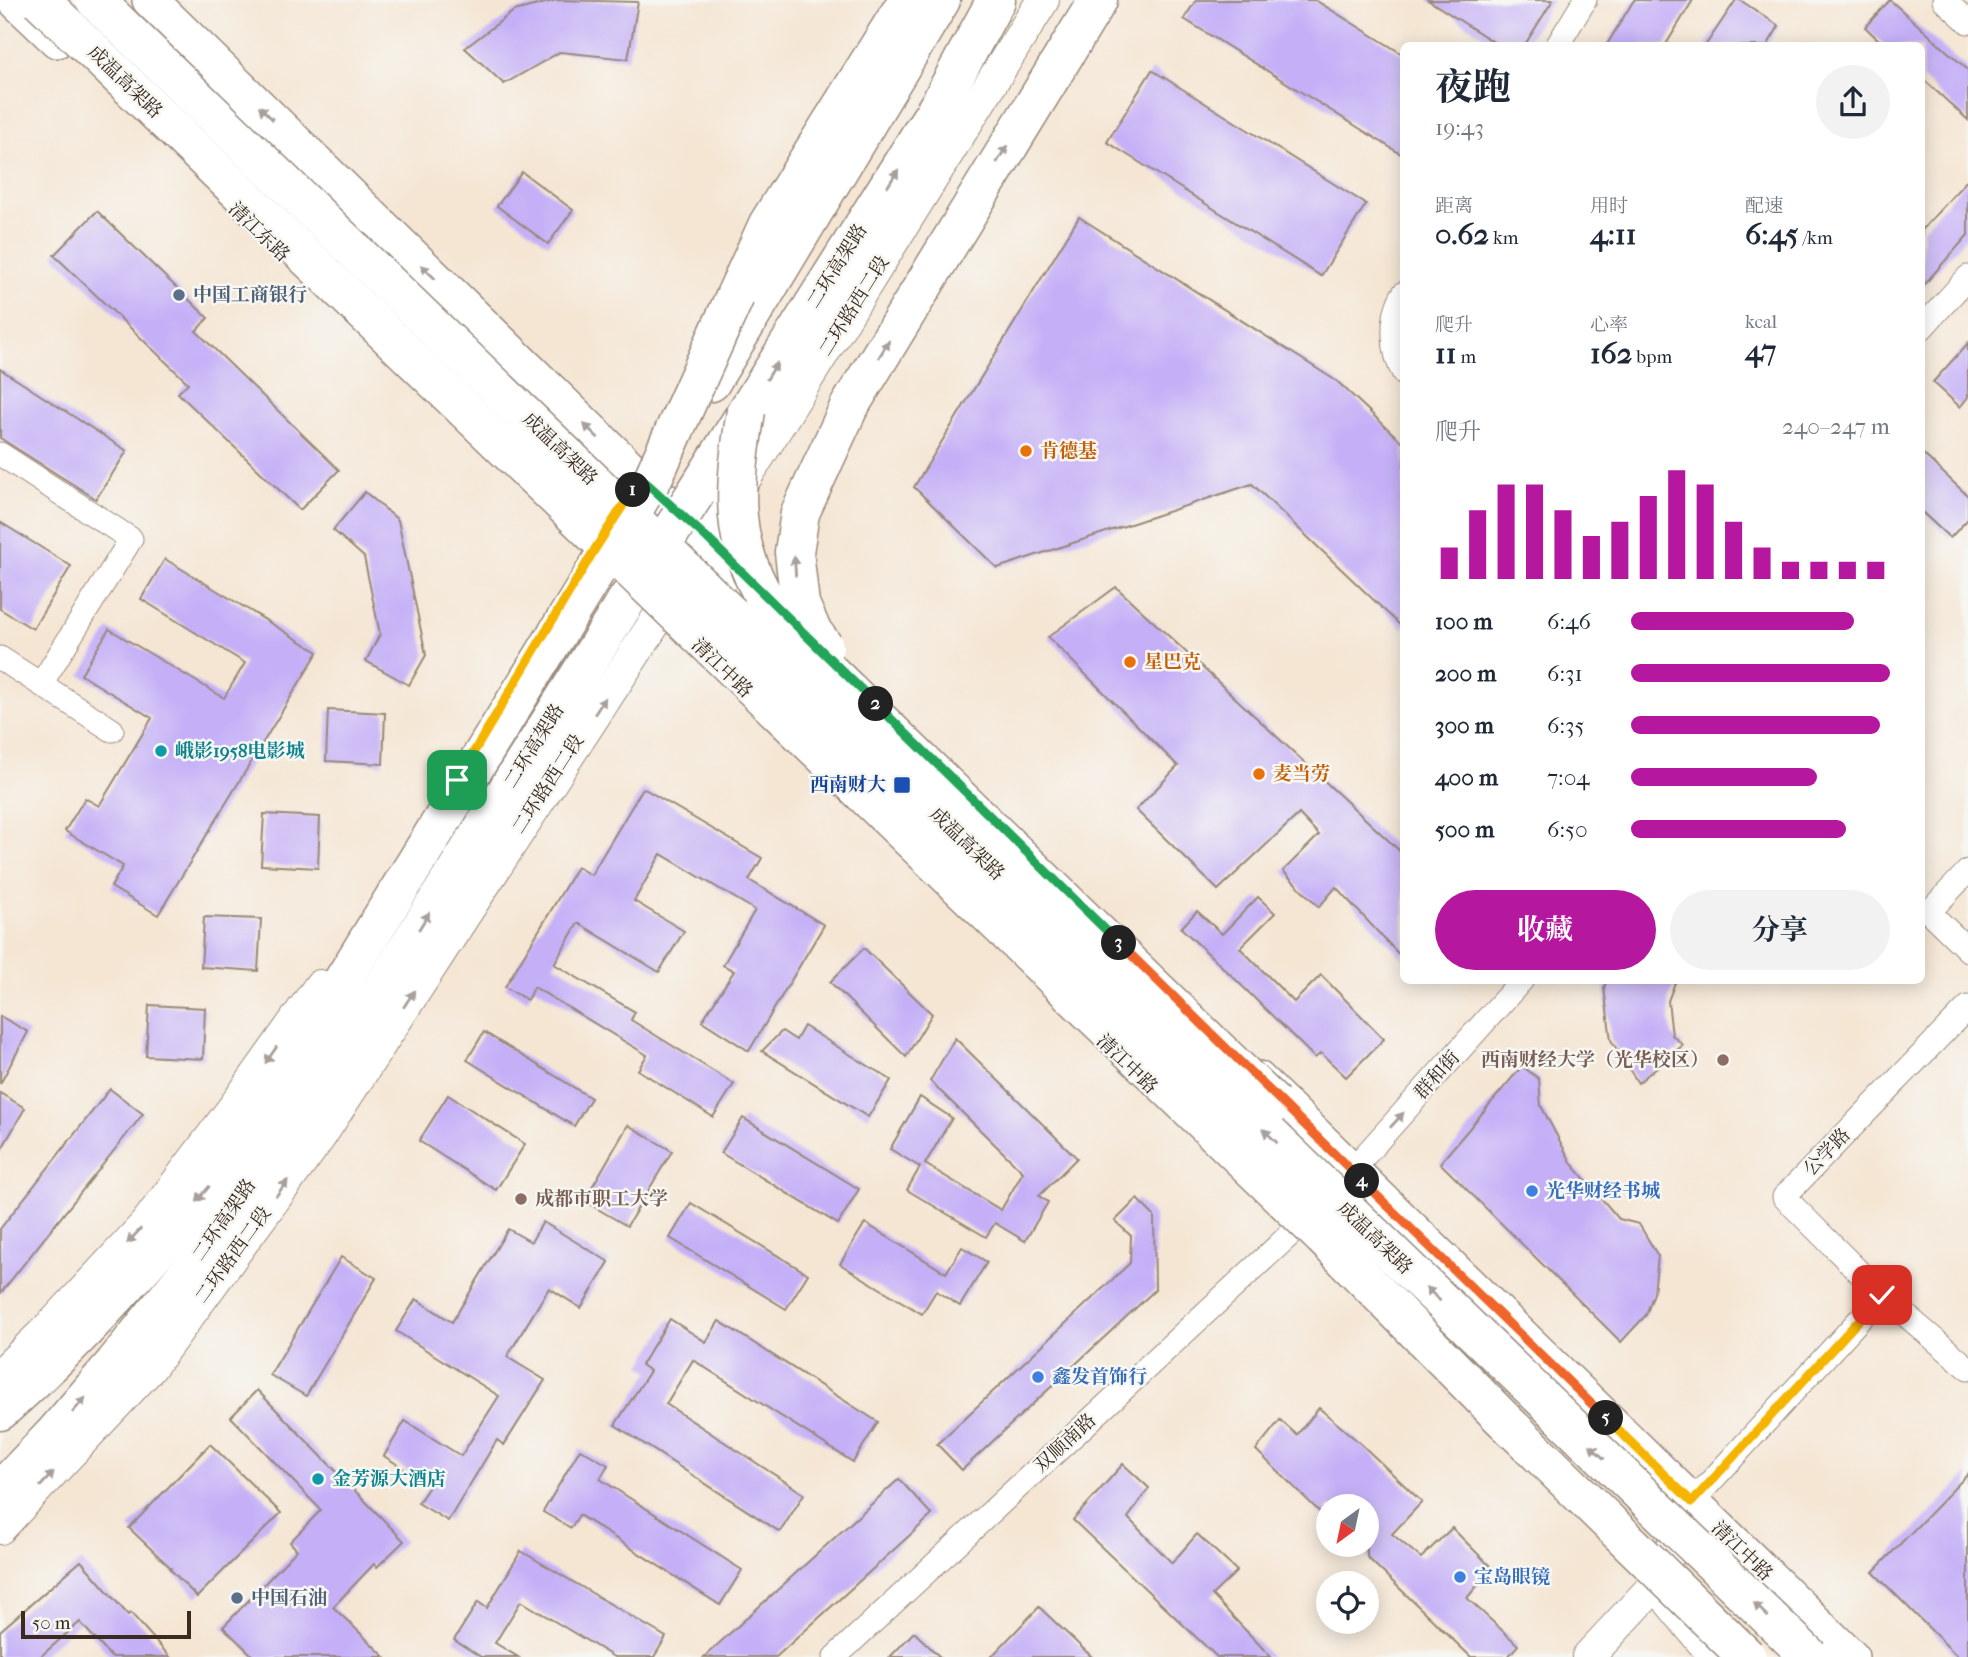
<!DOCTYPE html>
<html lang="zh">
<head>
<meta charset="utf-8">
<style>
  body { margin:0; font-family:"IM FELL French Canon","Noto Serif SC",serif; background:#f2f2f3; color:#1f2937; height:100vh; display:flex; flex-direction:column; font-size:26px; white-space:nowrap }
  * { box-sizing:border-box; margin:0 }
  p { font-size:23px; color:#747a83 }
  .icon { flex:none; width:38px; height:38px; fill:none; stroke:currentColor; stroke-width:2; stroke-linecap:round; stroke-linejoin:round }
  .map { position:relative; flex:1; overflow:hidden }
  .panel { position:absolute; left:1400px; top:42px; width:525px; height:942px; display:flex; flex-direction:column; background:#fff; border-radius:10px; box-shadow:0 4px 18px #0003 }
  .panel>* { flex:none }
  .needle { width:46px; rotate:213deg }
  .tools { position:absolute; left:1316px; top:1494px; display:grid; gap:14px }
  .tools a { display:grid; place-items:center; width:63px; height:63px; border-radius:50%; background:#fff; box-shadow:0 4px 18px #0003; font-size:35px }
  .scale { position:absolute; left:21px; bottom:18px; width:170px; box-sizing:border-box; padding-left:7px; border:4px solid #3b2a1e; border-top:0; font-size:19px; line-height:24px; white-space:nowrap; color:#3b2a1e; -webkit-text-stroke:5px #f6f6f2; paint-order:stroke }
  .pin { position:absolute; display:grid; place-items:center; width:60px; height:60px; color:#fff; margin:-30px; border-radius:14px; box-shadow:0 4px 10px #0006 }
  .km { position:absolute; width:35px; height:35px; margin:-18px; border-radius:50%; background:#222; color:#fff; font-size:19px; line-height:35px; text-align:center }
  .round { display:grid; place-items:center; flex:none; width:74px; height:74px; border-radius:37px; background:#f2f2f3 }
  .overview { display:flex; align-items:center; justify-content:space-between; height:119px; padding:0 35px }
  h1 { font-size:38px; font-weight:700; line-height:52px }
  .figures { display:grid; grid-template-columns:repeat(3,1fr); gap:10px; height:119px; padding:7px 35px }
  .figures div { display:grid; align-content:center }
  .figures b { font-size:30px; font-weight:700 }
  .figures small { font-size:19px; font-weight:400 }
  .figures p { font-size:19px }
  .chart { height:196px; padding:14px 35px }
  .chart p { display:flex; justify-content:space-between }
  .chart svg { width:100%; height:126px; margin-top:7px; stroke:#b5179e; stroke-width:6 }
  .cta { display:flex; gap:14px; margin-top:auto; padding:14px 35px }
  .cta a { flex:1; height:80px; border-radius:42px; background:#b5179e; color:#fff; font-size:28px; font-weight:700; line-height:80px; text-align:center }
  .cta a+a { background:#f2f2f3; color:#1f2937 }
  ul { padding:0 35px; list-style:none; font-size:23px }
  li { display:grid; grid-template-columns:112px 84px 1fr; align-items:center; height:52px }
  li i { height:18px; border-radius:9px; background:#b5179e }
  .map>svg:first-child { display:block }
  .building { fill:#c5b0f7 }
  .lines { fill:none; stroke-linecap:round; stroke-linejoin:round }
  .street-casing { stroke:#988879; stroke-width:25 }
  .secondary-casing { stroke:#988879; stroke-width:34 }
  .primary-casing { stroke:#988879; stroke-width:38 }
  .highway-casing { stroke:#988879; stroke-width:41 }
  .street { stroke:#fff; stroke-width:23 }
  .secondary { stroke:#fff; stroke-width:32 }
  .primary { stroke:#fff; stroke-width:35 }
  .highway { stroke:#fff; stroke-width:38 }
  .highway-bridge-casing { stroke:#988879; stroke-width:41; stroke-linecap:butt }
  .highway-bridge { stroke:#fff; stroke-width:38 }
  .oneway { fill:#a79f9a }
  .split-1-casing { stroke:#fff; stroke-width:14 }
  .split-2-casing { stroke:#fff; stroke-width:14 }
  .split-3-casing { stroke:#fff; stroke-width:14 }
  .split-4-casing { stroke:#fff; stroke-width:14 }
  .split-5-casing { stroke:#fff; stroke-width:14 }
  .split-6-casing { stroke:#fff; stroke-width:14 }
  .split-1 { stroke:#f5b400; stroke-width:9 }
  .split-2 { stroke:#22a559; stroke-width:9 }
  .split-3 { stroke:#22a559; stroke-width:9 }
  .split-4 { stroke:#f0652b; stroke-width:9 }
  .split-5 { stroke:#f0652b; stroke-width:9 }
  .split-6 { stroke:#f5b400; stroke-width:9 }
  .service-dot { fill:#5c6f8a; stroke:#f6f6f2; stroke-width:2.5 }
  .food-dot { fill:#e8710a; stroke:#f6f6f2; stroke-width:2.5 }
  .culture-dot { fill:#0f9aa8; stroke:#f6f6f2; stroke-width:2.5 }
  .transit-dot { fill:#1a4fb4; stroke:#f6f6f2; stroke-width:2.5 }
  .education-dot { fill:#8d6e63; stroke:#f6f6f2; stroke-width:2.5 }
  .shop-dot { fill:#3f7fe0; stroke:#f6f6f2; stroke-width:2.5 }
  .labels { text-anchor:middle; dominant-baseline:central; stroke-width:5; stroke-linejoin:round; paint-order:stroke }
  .street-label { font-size:19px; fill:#3b2a1e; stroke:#f6f6f2 }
  .service-label { font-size:19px; font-weight:bold; fill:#4e5e75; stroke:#f6f6f2; text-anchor:start }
  .food-label { font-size:19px; font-weight:bold; fill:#c56008; stroke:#f6f6f2; text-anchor:start }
  .culture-label { font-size:19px; font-weight:bold; fill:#0d838f; stroke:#f6f6f2; text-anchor:start }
  .transit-label { font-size:19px; font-weight:bold; fill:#164399; stroke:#f6f6f2; text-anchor:end }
  .education-label { font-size:19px; font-weight:bold; fill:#785e54; stroke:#f6f6f2; text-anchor:end }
  .shop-label { font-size:19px; font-weight:bold; fill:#366cbe; stroke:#f6f6f2; text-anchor:start }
</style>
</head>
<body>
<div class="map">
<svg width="1968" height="1657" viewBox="0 0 1968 1657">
  <rect width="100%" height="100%" fill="#f6f6f2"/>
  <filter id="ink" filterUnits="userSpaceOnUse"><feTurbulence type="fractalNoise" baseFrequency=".0143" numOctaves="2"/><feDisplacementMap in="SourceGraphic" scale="14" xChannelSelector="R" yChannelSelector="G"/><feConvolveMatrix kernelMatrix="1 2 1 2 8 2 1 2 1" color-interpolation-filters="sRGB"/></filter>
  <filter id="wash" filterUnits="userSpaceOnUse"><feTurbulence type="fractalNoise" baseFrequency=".00686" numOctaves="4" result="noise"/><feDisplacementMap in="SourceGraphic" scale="28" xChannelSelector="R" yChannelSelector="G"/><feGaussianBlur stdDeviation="1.57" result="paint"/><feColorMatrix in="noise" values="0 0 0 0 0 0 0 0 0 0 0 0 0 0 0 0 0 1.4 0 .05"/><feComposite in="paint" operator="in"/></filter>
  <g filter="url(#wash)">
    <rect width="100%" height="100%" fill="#f5e6d4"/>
    <g id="blocks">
      <g class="building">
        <path d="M557,0L638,2L628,59L560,52L504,84L465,48L514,11Z"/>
        <path d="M1196,0H1315L1404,55V156L1184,19Z"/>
        <path d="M1428,0H1553L1524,46H1500Z"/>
        <path d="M1634,0H1693L1665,46H1606Z"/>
        <path d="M1736,0H1740L1779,26L1767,46H1705Z"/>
        <path d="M1890,0L1968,70V120L1922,78V46H1885L1865,27Z"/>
        <path d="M1152,70L1366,204L1321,276L1107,142Z"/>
        <path d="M522,172L573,210L548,244L497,206Z"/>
        <path d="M1968,179V235L1922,287V230Z"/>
        <path d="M97,211L208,318L196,331L339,470L300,510L178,393L188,383L54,255Z"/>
        <path d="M1079,217L1338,382L1404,444V629L1252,484L997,568L914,487Z"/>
        <path d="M1968,343V397L1960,407L1933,382Z"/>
        <path d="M0,369L127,451L96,499L0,438Z"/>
        <path d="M1922,453L1968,496V519L1950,538L1922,512Z"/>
        <path d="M365,492L398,520L426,655L409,685L366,661L380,634L364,557L333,530Z"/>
        <path d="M0,522L71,566L33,629L0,609Z"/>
        <path d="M165,559L318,652L158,915L111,887L123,866L65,831L85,798L99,806L152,718L81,675L109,629L224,698L245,663L141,599Z"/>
        <path d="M1116,587L1404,855V960L1336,887L1319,907L1283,871L1319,835L1299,814L1218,890L1136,810L1178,766L1048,637Z"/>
        <path d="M328,710L385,713L383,764L326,761Z"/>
        <path d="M643,788L762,858L749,880L824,925L749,1051L702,1021L734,971L723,965L755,910L661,854L634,901L684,931L659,972L578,923L554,964L635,1012L631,1020L734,1084L713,1117L638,1070L647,1055L534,987L527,1000L505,987L577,867L591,875Z"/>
        <path d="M264,814L320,817L318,868L261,865Z"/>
        <path d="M1258,897L1275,913L1240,948L1294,1002L1321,975L1384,1039L1346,1077L1321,1053L1315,1058L1232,976L1181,928L1197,911L1222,934Z"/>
        <path d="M204,917L261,919L258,971L201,967Z"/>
        <path d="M864,948L932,1014L906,1057L830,982Z"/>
        <path d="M1607,980H1676L1668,1001L1672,1035L1683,1045L1638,1083L1611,1040L1604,988Z"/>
        <path d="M149,1005L205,1008L203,1059L146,1056Z"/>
        <path d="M0,1016L28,1032L0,1084Z"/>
        <path d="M804,1026L891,1080L868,1117L762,1051L782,1031L796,1040Z"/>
        <path d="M484,1032L591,1098L574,1126L467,1060Z"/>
        <path d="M955,1038L1077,1158L1039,1196L1048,1202L1025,1241L995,1223L986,1237L907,1190L920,1167L890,1149L920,1097L952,1118L925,1164L1001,1210L1023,1172L930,1081Z"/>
        <path d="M1522,1066L1539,1079L1541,1106L1572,1164L1619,1219L1639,1224L1658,1256L1654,1293L1646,1315L1621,1342L1440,1163Z"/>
        <path d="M110,1089L143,1114L0,1294V1229Z"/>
        <path d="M0,1093L25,1108L0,1152Z"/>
        <path d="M448,1095L525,1144L496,1190L419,1141Z"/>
        <path d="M743,1118L859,1189L838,1224L721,1153Z"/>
        <path d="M628,1125L672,1151L627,1226L584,1201Z"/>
        <path d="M1137,1199L1154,1216L1155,1290L962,1470L937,1444L1130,1263L1131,1236L1115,1221Z"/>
        <path d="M691,1203L808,1274L786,1309L670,1238Z"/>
        <path d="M543,1222L609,1262L581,1308L549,1288L507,1357L545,1380L504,1445L497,1440L448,1521L418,1503L430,1485L384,1456L405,1421L461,1456L499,1396L396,1331L416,1299L452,1322L508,1229L531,1242Z"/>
        <path d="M865,1223L946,1273L962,1247L987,1262L960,1306L936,1291L922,1314L840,1264Z"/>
        <path d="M341,1257L376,1278L306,1396L270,1375Z"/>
        <path d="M670,1319L706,1342L719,1321L878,1422L853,1462L693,1360L666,1404L804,1494L780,1532L615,1425L650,1371L641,1365Z"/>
        <path d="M257,1390L404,1541L377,1567L374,1564L333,1607L385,1657H254L223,1627L297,1550L290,1542L321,1510L231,1417Z"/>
        <path d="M1319,1408L1361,1444L1422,1502L1392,1534L1421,1558L1452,1528L1492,1568L1467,1598L1518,1645L1508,1657H1471L1367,1557V1507H1328V1520L1256,1450L1280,1420L1297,1435Z"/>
        <path d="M210,1444L281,1513L197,1597L170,1569L171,1568L129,1528Z"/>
        <path d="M580,1449L608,1465L600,1479L742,1570L720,1605L579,1515L571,1528L543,1512Z"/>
        <path d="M1123,1464L1149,1488L1128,1518L1172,1563L1197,1534L1237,1571L1212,1595L1271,1657H1217L1073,1520Z"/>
        <path d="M1968,1474V1657H1958L1873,1572Z"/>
        <path d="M899,1479L932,1515L776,1657H704Z"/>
        <path d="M521,1551L666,1637L654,1657H614L521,1601L495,1643L518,1657H481L454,1640L478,1602L487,1608Z"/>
        <path d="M81,1561L128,1615L131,1613L170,1657H111L80,1622L40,1657H0V1631Z"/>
        <path d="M1039,1607L1092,1657H991Z"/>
        <path d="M914,1632L940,1657H890Z"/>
      </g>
    </g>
  </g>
  <g filter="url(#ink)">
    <use href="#blocks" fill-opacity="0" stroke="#988879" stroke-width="2"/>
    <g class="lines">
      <g class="street-casing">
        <g id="street">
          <path d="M1944,0L1968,22"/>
          <path d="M1557,46L1585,0"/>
          <path d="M1404,293C1390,314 1391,352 1404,374"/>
          <path d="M1922,328L1968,277"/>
          <path d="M0,454L131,539L41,684"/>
          <path d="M0,658L112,730"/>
          <path d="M1968,871L1929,912L1968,950"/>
          <path d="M1968,1007L1784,1197L1882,1295L1968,1368"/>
          <path d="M1351,1171L1522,980"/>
          <path d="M1692,1502L1882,1295"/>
          <path d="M835,1657L1296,1229"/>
        </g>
      </g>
      <g class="secondary-casing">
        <g id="secondary">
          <path d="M0,1375L55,1322L146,1224L232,1110L320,986"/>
          <path d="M0,1528L150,1368L319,1138L663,610L1043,0"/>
          <path d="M1670,1602L1715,1657"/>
          <path d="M1588,1657L1655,1585L1689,1510"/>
        </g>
      </g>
      <g class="primary-casing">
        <g id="primary">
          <path d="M15,0L57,40"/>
          <path d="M150,0L608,447L761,592"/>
          <path d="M1258,1079L1851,1657"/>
        </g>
      </g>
      <g class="highway-casing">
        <g id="highway">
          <path d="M735,296L768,224L908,0"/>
          <path d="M711,382L941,0"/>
          <path d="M849,407L1098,0"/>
          <path d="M697,491L939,105L996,0"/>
          <path d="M0,1411C76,1344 144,1269 207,1190C228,1164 246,1135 265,1107L592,577"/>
          <path d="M0,1491L55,1433L115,1363L201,1256L380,992L628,598"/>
        </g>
      </g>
      <use href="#street" class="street"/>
      <use href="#secondary" class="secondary"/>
      <use href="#primary" class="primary"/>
      <use href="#highway" class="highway"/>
      <g class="highway-bridge-casing">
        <g id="highway-bridge">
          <path d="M40,0L1323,1237L1500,1416L1747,1657"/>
          <path d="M95,0L1810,1657"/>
          <path d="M746,411C734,487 727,546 774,612C782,624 793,634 802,645L1274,1104"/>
          <path d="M648,567L697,491"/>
          <path d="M592,577L654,476L735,296"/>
          <path d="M824,647L812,631L800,604L794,552L800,513L849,407"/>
        </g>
      </g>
      <use href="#highway-bridge" class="highway-bridge"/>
    </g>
    <defs><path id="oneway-solid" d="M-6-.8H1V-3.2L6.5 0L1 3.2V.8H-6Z" transform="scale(1.75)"/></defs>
    <g class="oneway">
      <use href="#oneway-solid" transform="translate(266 113) rotate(-136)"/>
      <use href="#oneway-solid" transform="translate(1002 154) rotate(-59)"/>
      <use href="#oneway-solid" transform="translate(893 178) rotate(-58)"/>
      <use href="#oneway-solid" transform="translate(428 272) rotate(-136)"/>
      <use href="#oneway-solid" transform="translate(884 349) rotate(-59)"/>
      <use href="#oneway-solid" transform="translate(772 371) rotate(-58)"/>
      <use href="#oneway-solid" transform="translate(591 431) rotate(-136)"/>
      <use href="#oneway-solid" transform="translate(795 566) rotate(-94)"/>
      <use href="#oneway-solid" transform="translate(600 706) rotate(-57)"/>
      <use href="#oneway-solid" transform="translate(424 921) rotate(-58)"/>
      <use href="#oneway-solid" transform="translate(409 999) rotate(-57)"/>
      <use href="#oneway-solid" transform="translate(271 1055) rotate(125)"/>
      <use href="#oneway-solid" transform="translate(1397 1120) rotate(-48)"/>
      <use href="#oneway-solid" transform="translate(1270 1136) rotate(-136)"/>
      <use href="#oneway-solid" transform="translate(282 1188) rotate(-54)"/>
      <use href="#oneway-solid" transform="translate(203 1194) rotate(129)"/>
      <use href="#oneway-solid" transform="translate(134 1236) rotate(133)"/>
      <use href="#oneway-solid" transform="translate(1433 1294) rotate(-136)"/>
      <use href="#oneway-solid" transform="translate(79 1405) rotate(-49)"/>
      <use href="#oneway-solid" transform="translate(1597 1452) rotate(-136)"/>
      <use href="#oneway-solid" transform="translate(47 1479) rotate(-47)"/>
      <use href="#oneway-solid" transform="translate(1761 1610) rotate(-136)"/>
    </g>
  </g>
  <g class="lines" filter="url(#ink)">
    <g class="split-1-casing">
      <path id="split-1" d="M457,780L595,549L633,490"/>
    </g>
    <g class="split-2-casing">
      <path id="split-2" d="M633,490L641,478L707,538L876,704"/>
    </g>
    <g class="split-3-casing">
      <path id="split-3" d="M876,704L1119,943"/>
    </g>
    <g class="split-4-casing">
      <path id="split-4" d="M1119,943L1362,1181"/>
    </g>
    <g class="split-5-casing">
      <path id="split-5" d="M1362,1181L1606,1418"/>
    </g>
    <g class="split-6-casing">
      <path id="split-6" d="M1606,1418L1692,1502L1882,1295"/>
    </g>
    <use href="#split-1" class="split-1"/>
    <use href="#split-2" class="split-2"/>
    <use href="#split-3" class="split-3"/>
    <use href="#split-4" class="split-4"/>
    <use href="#split-5" class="split-5"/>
    <use href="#split-6" class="split-6"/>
  </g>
  <g class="service-dot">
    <circle cx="179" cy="295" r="7"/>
    <circle cx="237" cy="1598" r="7"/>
  </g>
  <g class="food-dot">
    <circle cx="1026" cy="451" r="7"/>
    <circle cx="1130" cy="662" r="7"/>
    <circle cx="1259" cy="774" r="7"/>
  </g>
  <g class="culture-dot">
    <circle cx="161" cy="751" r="7"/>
    <circle cx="318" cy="1479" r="7"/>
  </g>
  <rect class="transit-dot" x="893" y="776" width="18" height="18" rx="3.5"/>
  <g class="education-dot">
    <circle cx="1723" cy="1060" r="7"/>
    <circle cx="521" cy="1199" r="7"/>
  </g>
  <g class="shop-dot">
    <circle cx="1532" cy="1191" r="7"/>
    <circle cx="1038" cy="1377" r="7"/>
    <circle cx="1460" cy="1577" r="7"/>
  </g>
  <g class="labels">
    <g class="street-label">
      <text transform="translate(125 82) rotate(44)">成温高架路</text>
      <text transform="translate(259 232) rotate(44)">清江东路</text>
      <text transform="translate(837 266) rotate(-58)">二环高架路</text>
      <text transform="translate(854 306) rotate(-58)">二环路西二段</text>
      <text transform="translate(560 449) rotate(44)">成温高架路</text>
      <text transform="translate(722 668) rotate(44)">清江中路</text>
      <text transform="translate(534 746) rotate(-58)">二环高架路</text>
      <text transform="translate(548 784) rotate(-57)">二环路西二段</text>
      <text transform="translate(967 844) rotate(44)">成温高架路</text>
      <text transform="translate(1127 1064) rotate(44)">清江中路</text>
      <text transform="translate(1437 1075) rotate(-48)">群和街</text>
      <text transform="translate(1827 1152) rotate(-46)">公学路</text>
      <text transform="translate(224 1220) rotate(-55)">二环高架路</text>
      <text transform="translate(1375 1238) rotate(44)">成温高架路</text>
      <text transform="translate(233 1255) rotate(-54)">二环路西二段</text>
      <text transform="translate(1065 1443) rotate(-43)">双顺南路</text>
      <text transform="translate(1742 1551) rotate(44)">清江中路</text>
    </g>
    <g class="service-label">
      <text x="193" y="295">中国工商银行</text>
      <text x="251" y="1598">中国石油</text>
    </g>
    <g class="food-label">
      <text x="1040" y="451">肯德基</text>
      <text x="1144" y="662">星巴克</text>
      <text x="1273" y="774">麦当劳</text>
    </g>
    <g class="culture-label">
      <text x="175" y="751">峨影1958电影城</text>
      <text x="332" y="1479">金芳源大酒店</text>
    </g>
    <g class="transit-label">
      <text x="886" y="785">西南财大</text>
    </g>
    <g class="education-label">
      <text x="1709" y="1060">西南财经大学（光华校区）</text>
      <text x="535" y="1199" text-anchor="start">成都市职工大学</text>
    </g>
    <g class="shop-label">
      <text x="1546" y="1191">光华财经书城</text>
      <text x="1052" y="1377">鑫发首饰行</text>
      <text x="1474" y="1577">宝岛眼镜</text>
    </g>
  </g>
</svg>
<div class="tools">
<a><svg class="needle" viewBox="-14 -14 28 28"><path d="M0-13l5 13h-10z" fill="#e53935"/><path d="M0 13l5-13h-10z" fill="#747a83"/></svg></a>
<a><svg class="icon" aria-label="locate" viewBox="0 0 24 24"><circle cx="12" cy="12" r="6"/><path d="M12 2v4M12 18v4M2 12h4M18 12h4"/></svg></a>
</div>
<div class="scale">50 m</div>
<div class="pin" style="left:457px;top:780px;background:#1e9e55"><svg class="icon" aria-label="arrive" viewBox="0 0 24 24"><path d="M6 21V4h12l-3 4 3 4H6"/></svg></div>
<div class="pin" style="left:1882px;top:1295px;background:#d93025"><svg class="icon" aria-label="check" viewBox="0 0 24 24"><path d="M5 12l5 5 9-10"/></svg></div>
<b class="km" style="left:633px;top:490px">1</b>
<b class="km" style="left:876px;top:704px">2</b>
<b class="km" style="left:1119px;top:943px">3</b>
<b class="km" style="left:1362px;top:1181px">4</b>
<b class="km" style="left:1606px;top:1418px">5</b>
<section class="panel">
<div class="overview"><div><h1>夜跑</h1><p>19:43</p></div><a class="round"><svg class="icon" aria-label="share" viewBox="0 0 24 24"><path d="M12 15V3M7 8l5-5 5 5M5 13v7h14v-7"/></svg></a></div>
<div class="figures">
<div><p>距离</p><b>0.62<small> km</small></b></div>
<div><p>用时</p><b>4:11</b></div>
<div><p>配速</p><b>6:45<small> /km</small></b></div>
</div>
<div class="figures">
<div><p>爬升</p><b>11<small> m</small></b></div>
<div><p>心率</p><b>162<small> bpm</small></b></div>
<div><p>kcal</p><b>47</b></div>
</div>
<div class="chart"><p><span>爬升</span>240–247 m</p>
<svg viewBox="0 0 160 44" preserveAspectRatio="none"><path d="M5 44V33M15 44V20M25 44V11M35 44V11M45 44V20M55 44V29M65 44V24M75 44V15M85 44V6M95 44V11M105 44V24M115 44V33M125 44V38M135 44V38M145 44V38M155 44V38"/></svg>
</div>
<ul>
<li><b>100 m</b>6:46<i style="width:86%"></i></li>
<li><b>200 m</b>6:31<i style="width:100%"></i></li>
<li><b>300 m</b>6:35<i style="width:96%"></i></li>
<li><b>400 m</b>7:04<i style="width:72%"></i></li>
<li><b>500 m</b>6:50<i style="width:83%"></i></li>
</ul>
<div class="cta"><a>收藏</a><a>分享</a></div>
</section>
</div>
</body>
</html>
